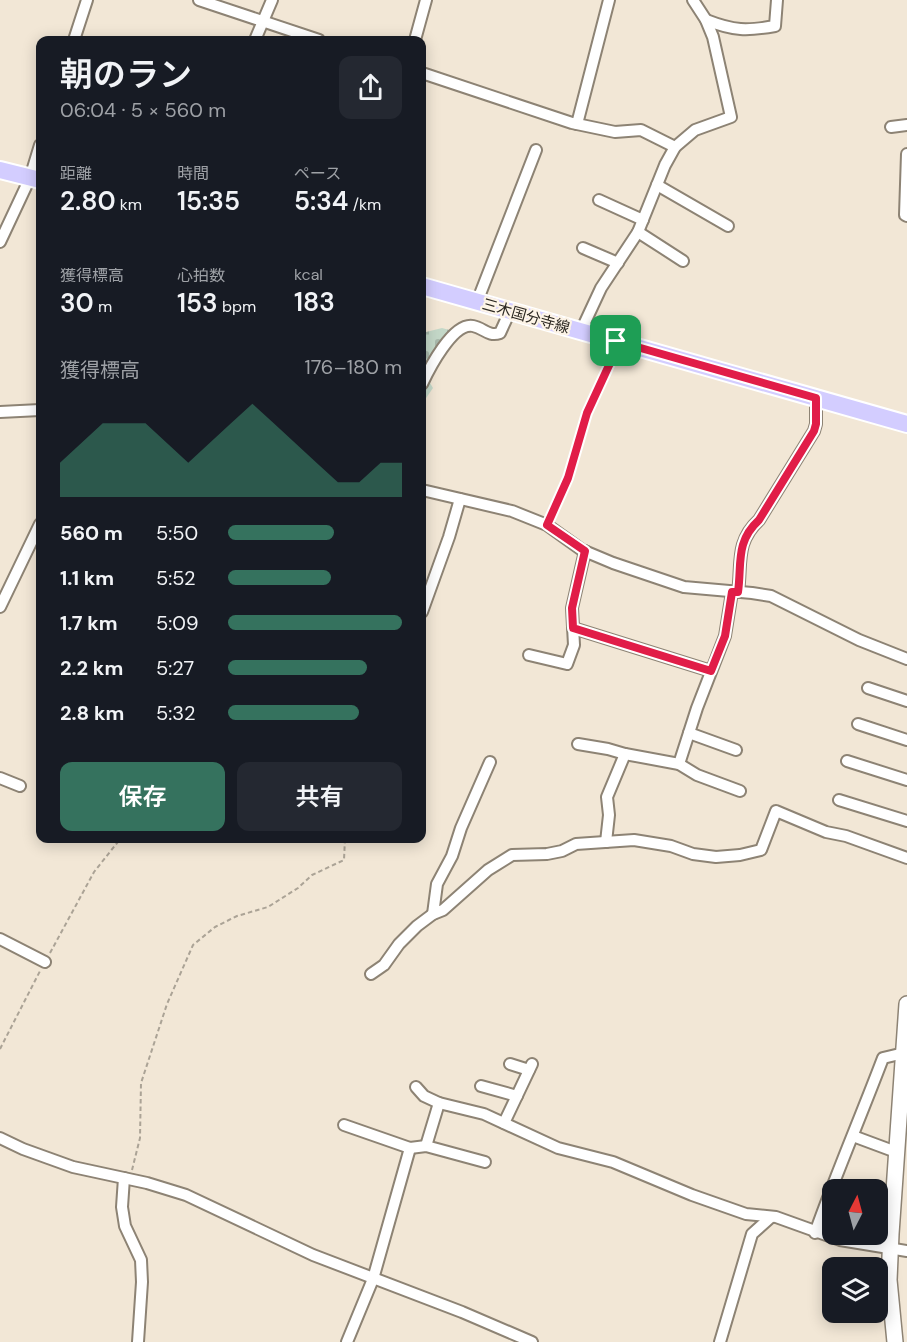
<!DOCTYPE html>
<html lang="ja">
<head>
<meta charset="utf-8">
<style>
  body { margin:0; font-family:"DM Sans","Noto Sans JP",sans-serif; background:#242831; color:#f1f3f6; height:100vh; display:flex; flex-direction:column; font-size:22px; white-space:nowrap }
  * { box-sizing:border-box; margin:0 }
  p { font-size:20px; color:#9ea1a6 }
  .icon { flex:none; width:33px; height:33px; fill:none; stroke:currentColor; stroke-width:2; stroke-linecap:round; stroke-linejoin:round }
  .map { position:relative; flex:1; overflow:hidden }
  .sheet { position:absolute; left:36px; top:36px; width:390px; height:807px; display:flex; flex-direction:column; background:#171b24; border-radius:12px; box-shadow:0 3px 15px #0003 }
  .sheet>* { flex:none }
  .needle { width:39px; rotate:6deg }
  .buttons { position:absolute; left:822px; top:1179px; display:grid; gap:12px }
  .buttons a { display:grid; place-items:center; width:66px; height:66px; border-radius:12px; background:#171b24; box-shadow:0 3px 15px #0003; font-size:30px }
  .pin { position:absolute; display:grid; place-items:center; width:51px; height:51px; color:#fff; margin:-26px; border-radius:12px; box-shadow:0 3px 9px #0006 }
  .round { display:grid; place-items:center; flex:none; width:63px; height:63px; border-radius:12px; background:#242831 }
  .overview { display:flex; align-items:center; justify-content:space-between; height:102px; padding:0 24px }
  h1 { font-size:33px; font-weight:600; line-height:45px }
  .metrics { display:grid; grid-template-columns:repeat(3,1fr); gap:9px; height:102px; padding:6px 24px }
  .metrics div { display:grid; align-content:center }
  .metrics b { font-size:26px; font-weight:600 }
  .metrics small { font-size:16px; font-weight:400 }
  .metrics p { font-size:16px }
  .chart { height:168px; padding:12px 24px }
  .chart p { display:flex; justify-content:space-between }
  .chart svg { width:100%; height:108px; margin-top:6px; fill:#35725e; opacity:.7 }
  .cta { display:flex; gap:12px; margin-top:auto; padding:12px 24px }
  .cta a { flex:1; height:69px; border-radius:12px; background:#35725e; color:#fff; font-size:24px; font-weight:600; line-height:69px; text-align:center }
  .cta a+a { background:#242831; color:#f1f3f6 }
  ul { padding:0 24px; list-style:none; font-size:20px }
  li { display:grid; grid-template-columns:96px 72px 1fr; align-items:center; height:45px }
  li i { height:15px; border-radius:8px; background:#35725e }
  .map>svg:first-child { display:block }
  .cemetery { fill:url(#cemetery-stones) }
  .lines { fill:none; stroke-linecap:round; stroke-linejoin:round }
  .minor-casing { stroke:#8d8374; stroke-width:14 }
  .secondary-casing { stroke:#8d8374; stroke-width:18 }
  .primary-casing { stroke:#fff; stroke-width:20 }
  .path { stroke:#aba396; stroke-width:2; stroke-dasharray:4.5 3; stroke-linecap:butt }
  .minor { stroke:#fff; stroke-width:10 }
  .secondary { stroke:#fff; stroke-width:15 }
  .primary { stroke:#d3cdff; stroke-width:16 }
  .route-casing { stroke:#fff; stroke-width:12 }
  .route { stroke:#e11d48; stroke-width:8 }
  .labels { text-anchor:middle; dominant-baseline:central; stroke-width:4.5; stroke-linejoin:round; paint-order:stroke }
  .street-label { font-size:15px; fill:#2d2923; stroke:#fdf4e7 }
</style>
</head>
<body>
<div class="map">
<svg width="907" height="1342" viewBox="0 0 907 1342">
  <defs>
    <pattern id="cemetery-stones" width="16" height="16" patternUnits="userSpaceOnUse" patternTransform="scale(1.5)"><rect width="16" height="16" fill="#c4d8c8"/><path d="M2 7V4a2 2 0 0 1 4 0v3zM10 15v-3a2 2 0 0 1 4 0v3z" fill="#a9b9ac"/></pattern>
  </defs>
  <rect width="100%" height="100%" fill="#f2e7d6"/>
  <path class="cemetery" d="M442,328L453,331L424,373L433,388L422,404V333Z"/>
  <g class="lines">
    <g class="minor-casing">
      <g id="minor">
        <path d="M199,0L319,40"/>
        <path d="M706,20C734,31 747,31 775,26L777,0"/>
        <path d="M74,40L87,0"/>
        <path d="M255,40L272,0"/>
        <path d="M415,40L426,0"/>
        <path d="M422,73L572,123L615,132L641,130L675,147"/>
        <path d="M577,124L609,0"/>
        <path d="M891,127L907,125"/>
        <path d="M907,154L905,215L907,216"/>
        <path d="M657,185L728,226"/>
        <path d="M599,200L643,220"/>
        <path d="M638,232L683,261"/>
        <path d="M0,242L30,178L40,145"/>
        <path d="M583,248L618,263"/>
        <path d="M477,302L536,150"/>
        <path d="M581,331L601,288L638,232L665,165L675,147L695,130L731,117L713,37L706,20L693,0"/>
        <path d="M422,384C429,369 453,322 473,326C484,328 488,337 500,333L510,311"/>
        <path d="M0,412L40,410"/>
        <path d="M422,490L512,511L547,525L582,550L613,563L684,587L752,593L771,596L859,640L907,659"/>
        <path d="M738,592C742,564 735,542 759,520L814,431L816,424V398"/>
        <path d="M0,607L40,524"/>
        <path d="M422,612L449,537L460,499"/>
        <path d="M573,628L711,671"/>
        <path d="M529,655L567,664L574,645L572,608L585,551"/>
        <path d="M868,688L907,701"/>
        <path d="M858,724L907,740"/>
        <path d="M689,733L736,750"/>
        <path d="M578,744L608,749L625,754L679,764L697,775L740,791"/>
        <path d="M847,761L907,780"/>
        <path d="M679,764L697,708L725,636L732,592"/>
        <path d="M0,778L20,786"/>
        <path d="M839,800L907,821"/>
        <path d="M606,842L609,815L607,797L625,754"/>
        <path d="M433,914L437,884L452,856L461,828L490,762"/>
        <path d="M0,939L45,962"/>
        <path d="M371,974L384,965L399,944L417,926L433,914L443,910L488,870L512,855L547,854L562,851L576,844L634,840L671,846L693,854L716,857L740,855L761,850L776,811L826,832L846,836L907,858"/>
        <path d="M510,1064L529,1070"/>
        <path d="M481,1086L517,1096"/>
        <path d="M416,1087L424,1096L439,1103L484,1114L558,1148L613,1162L692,1195L746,1214L776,1217L840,1240L907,1251"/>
        <path d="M504,1123L532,1064"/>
        <path d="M344,1125L410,1148L426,1146L485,1162"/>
        <path d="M853,1136L896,1152"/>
        <path d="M0,1138L23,1149L73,1167L147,1183L186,1195L313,1255L462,1312L532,1342"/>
        <path d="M426,1146L439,1103"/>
        <path d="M124,1178L122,1207L125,1226L141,1260L142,1282L138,1342"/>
        <path d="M815,1233C836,1174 861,1116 883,1058L904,1053"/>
        <path d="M347,1342L373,1279L410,1148"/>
        <path d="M720,1342L752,1234L771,1217"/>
      </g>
    </g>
    <g class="secondary-casing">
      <path id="secondary" d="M895,1342L889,1280L891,1234L907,1004"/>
    </g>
    <g class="primary-casing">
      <g id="primary">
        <path d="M0,170L40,180"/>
        <path d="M422,286L907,424"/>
      </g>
    </g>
    <g class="path">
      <path d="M551,517L568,478L587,413L613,354"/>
      <path d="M50,953L94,872L121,838"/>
      <path d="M0,1049L40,971"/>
      <path d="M132,1170L140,1138L141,1083L167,1004L193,945L215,927L237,916L268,907L298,888L312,875L344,860L345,838"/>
    </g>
    <use href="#minor" class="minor"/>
    <use href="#secondary" class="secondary"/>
    <use href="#primary" class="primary"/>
  </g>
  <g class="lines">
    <g class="route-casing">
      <path id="route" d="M616,341L816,398V424L814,431L759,520C735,542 742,564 738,592H732L725,636L711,671L573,628L572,608L585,551L547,525L568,478L587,413L611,361Z"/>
    </g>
    <use href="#route" class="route"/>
  </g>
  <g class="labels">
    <g class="street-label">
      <text transform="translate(526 316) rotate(16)">三木国分寺線</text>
    </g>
  </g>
</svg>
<div class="buttons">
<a><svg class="needle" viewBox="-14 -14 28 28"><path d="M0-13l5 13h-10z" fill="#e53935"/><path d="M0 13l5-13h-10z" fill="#9ea1a6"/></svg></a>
<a><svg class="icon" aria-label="layers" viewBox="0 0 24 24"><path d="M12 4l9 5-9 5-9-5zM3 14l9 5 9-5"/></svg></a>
</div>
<div class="pin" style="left:616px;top:341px;background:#1e9e55"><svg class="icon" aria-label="arrive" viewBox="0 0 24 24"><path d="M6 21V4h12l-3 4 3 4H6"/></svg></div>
<section class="sheet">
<div class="overview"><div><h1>朝のラン</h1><p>06:04 · 5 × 560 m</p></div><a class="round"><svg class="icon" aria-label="share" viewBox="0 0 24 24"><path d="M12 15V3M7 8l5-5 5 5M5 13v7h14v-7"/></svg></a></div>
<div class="metrics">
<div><p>距離</p><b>2.80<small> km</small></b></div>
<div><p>時間</p><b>15:35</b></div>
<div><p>ペース</p><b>5:34<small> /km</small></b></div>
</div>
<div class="metrics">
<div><p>獲得標高</p><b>30<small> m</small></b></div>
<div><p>心拍数</p><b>153<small> bpm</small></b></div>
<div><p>kcal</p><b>183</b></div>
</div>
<div class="chart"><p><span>獲得標高</span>176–180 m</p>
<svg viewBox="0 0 160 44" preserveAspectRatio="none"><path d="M0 44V30L10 22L20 14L30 14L40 14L50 22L60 30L70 22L80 14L90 6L100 14L110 22L120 30L130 38L140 38L150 30L160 30V44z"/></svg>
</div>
<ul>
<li><b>560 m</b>5:50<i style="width:61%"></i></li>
<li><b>1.1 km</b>5:52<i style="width:59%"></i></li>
<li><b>1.7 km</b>5:09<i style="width:100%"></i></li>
<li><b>2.2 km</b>5:27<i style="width:80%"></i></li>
<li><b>2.8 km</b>5:32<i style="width:75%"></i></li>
</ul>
<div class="cta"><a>保存</a><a>共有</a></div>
</section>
</div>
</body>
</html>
